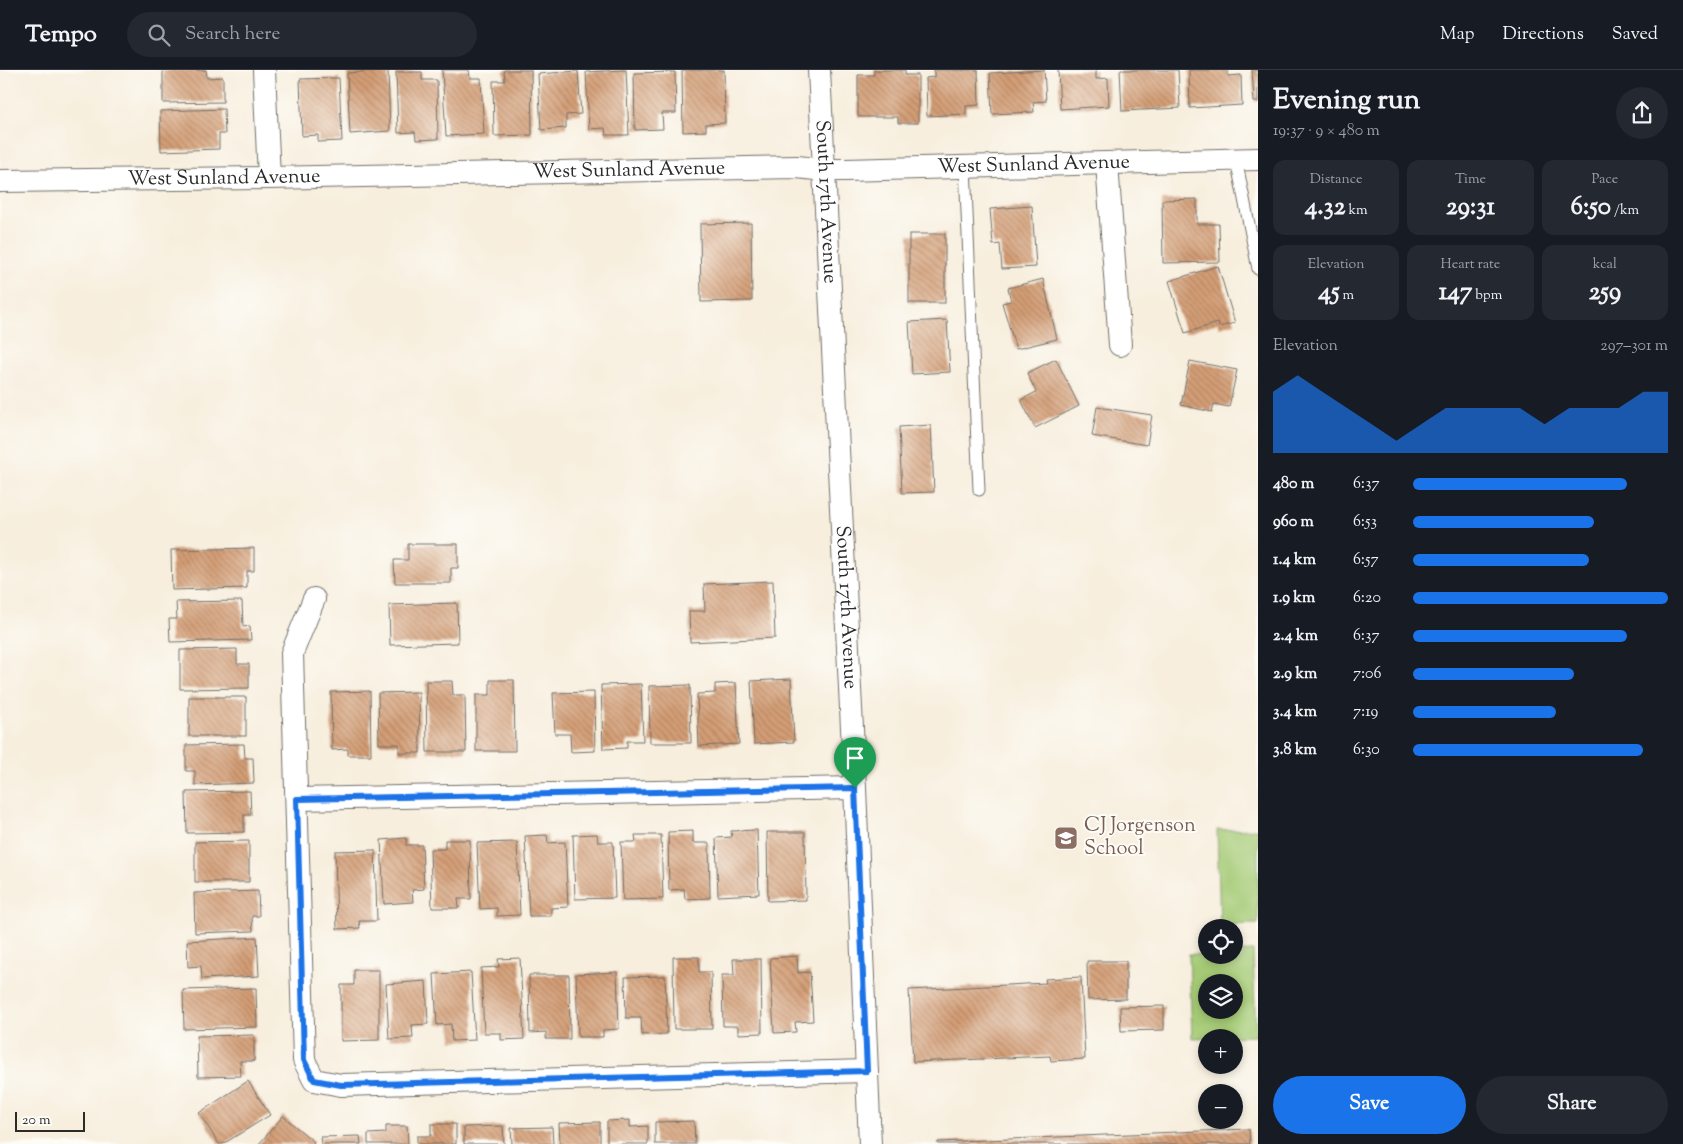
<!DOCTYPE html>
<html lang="en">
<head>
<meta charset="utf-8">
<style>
  body { margin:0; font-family:"Sorts Mill Goudy",serif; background:#242831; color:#f1f3f6; height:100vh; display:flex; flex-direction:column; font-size:19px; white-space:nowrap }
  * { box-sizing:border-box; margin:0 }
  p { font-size:16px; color:#9ea1a6 }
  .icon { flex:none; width:28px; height:28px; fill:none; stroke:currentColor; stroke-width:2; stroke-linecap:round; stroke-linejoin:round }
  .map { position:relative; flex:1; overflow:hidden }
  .side { display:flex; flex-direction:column; background:#171b24; width:425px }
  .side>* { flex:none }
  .tools { position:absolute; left:1198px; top:849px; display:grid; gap:10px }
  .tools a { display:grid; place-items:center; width:45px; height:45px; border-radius:50%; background:#171b24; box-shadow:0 2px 8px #0003; font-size:25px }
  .scale { position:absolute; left:15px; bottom:12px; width:70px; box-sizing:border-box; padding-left:5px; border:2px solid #2b2b2b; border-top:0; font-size:14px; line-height:18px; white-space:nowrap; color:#2b2b2b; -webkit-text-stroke:4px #fdfcf7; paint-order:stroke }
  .pin { position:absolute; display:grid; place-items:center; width:42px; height:42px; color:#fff; margin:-51px -21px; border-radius:50% 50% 50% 0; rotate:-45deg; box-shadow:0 0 5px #0007 }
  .pin .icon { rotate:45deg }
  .round { display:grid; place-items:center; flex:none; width:52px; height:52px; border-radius:26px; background:#242831 }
  .overview { display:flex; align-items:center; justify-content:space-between; height:85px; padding:0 15px }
  h1 { font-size:28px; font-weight:800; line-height:38px }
  .metrics { display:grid; grid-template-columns:repeat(3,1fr); gap:8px; height:85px; padding:5px 15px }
  .metrics div { display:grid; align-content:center; border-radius:12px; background:#242831; text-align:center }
  .metrics b { font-size:25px; font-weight:800 }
  .metrics small { font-size:14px; font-weight:400 }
  .metrics p { font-size:14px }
  .chart { height:140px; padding:10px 15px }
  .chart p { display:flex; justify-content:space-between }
  .chart svg { width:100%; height:90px; margin-top:5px; fill:#1a73e8; opacity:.7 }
  .action { display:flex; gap:10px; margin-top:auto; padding:10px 15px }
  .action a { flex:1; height:58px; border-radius:30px; background:#1a73e8; color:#fff; font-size:20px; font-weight:800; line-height:58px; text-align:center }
  .action a+a { background:#242831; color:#f1f3f6 }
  ul { padding:0 15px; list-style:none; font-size:16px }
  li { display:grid; grid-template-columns:80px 60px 1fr; align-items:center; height:38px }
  li i { height:12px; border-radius:6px; background:#1a73e8 }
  header { display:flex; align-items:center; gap:30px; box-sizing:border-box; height:70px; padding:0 25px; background:#171b24; border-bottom:1px solid #363941 }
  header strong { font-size:24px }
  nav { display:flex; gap:28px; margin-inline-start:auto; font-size:18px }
  .search { width:350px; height:45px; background:#242831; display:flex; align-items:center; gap:12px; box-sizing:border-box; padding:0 18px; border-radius:28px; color:#9ea1a6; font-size:19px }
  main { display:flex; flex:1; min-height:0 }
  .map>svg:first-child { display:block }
  .pitch { fill:#a4ca74; stroke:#687a50; fill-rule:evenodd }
  .building { fill:url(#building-back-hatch) }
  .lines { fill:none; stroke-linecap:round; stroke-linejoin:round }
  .service-casing { stroke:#726f69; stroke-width:13 }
  .minor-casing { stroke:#726f69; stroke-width:24 }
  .service { stroke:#fff; stroke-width:11 }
  .minor { stroke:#fff; stroke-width:22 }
  .route-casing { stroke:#fff; stroke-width:10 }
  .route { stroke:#1a73e8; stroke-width:6 }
  .labels { text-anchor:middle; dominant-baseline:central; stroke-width:4; stroke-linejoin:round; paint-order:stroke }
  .street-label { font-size:20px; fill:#2b2b2b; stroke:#fdfcf7 }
  .education-label { font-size:20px; fill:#785e54; stroke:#fdfcf7; text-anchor:start }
</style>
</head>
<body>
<header>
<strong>Tempo</strong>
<div class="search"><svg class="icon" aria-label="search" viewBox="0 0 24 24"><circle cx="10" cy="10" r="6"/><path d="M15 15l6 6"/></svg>Search here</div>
<nav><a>Map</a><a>Directions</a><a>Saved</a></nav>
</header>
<main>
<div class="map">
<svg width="1258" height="1074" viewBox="0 0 1258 1074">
  <defs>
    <pattern id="building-back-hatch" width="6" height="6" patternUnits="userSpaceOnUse" patternTransform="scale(1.25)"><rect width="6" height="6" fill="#d49e76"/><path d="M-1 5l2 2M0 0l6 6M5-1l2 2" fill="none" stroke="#ac8161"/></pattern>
  </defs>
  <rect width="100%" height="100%" fill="#fdfcf7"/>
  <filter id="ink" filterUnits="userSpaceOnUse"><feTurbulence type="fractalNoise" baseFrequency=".02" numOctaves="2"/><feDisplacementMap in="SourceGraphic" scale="10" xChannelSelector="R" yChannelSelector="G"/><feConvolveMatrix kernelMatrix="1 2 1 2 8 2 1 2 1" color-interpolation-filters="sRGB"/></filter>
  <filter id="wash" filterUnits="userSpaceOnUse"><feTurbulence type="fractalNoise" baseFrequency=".0096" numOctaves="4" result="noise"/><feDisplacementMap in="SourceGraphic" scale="20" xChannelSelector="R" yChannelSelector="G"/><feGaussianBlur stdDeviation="1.12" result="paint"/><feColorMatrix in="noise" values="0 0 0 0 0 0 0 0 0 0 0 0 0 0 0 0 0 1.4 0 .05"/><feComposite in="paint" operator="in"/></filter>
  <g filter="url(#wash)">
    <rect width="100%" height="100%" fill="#f7eedd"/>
    <g class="pitch">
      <path d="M1258,759V854L1220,855L1217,760Z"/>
      <path d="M1253,881L1256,966L1192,968L1189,884L1234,885V882ZM1206,912H1234V940H1206Z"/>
    </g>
    <g id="blocks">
      <g class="building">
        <path d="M163,0H206L207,8L223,7V32L163,33Z"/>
        <path d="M388,0L390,61L350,64L347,3Z"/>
        <path d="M442,0H469L470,8H481L484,64L446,66Z"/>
        <path d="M504,0H531L532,65L494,66L493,11H505Z"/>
        <path d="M623,0H626L629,65H606L605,58L589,59L586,2Z"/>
        <path d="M682,0H724L725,53L706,54V61L683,62Z"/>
        <path d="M874,0H905V5H918V53H898V47H858V5H874Z"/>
        <path d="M934,0H978L979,35L966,36V44L927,46L926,8L934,7Z"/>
        <path d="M1044,0L1046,31L1033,32L1034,42L992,44L990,3Z"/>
        <path d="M1058,0H1096V9L1108,8L1109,36L1060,39Z"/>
        <path d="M1120,0H1178L1180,38L1122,41Z"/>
        <path d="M1189,0H1228V6L1241,5L1242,35L1190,38Z"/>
        <path d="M1252,0H1258V32H1254Z"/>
        <path d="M578,1L581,44L566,45V58L541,60L538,4Z"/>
        <path d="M396,2H422V10H437L438,69L416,70L415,62L398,63Z"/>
        <path d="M675,2L676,43H662L663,59L635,60L634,3Z"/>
        <path d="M339,8L342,71L318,72V65L302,66L300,9Z"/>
        <path d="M224,39L225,64H219V79L161,81L160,41Z"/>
        <path d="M1197,129V154H1219L1220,192L1163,193L1162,130Z"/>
        <path d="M1032,136L1036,197L1002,199L1000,174L993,175L990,139Z"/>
        <path d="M751,153L752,231L701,232L700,154Z"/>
        <rect x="909" y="164" width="36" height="69"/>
        <path d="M1218,196L1235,253L1219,257L1218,253L1185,263L1169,211Z"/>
        <path d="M1043,209L1057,269L1016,279L1002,233L1011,231L1008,218Z"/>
        <path d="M947,250L950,302L912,304L909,252Z"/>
        <path d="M1056,289L1079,336L1035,358L1021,330L1036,322L1027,303Z"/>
        <path d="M1190,291L1237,300L1229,337L1214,334L1212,342L1181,335Z"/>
        <path d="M1097,337L1152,345L1147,375L1092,366Z"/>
        <path d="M931,355L934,422L902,423L899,357Z"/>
        <path d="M408,474H458V498H451V513H395L394,490H408Z"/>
        <path d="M254,478V501H247V518L172,520L171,480Z"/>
        <path d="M773,511L775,568L690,572L689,541H705L704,514Z"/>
        <path d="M242,531L243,557L250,556L251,570L170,572L169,549H177L176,532Z"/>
        <path d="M457,533L458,573L390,575L389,535Z"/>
        <path d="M237,579V594H249V618L180,619V580Z"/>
        <path d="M791,609L794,672L754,674L751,611Z"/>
        <path d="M490,610H514L515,681H476V625H490Z"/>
        <path d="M426,611H452L453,625H465L466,682H427Z"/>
        <path d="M736,613L739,674L699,676L697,624L715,623V614Z"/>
        <path d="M641,614L643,671H627V678L603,679L601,615Z"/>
        <path d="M690,615L691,673H650L649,616Z"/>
        <path d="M370,621L371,685H348V679L332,680L331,622Z"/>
        <path d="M419,622L420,683H399V674H379L378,623Z"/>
        <path d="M594,622L595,681L571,682L570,664H555L553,623Z"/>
        <rect x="189" y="627" width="57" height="39"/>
        <path d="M244,674L245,688H253L254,713L195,715V701H186V675Z"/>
        <path d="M250,721L251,745H244V762L187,763L186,722Z"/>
        <path d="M757,760L759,824L718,826L716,768L732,767L731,761Z"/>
        <path d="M693,761V773H709L710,828L685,829L684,819L669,820L668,762Z"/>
        <path d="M767,762H805L806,830L768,831Z"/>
        <path d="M597,764L598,772H613L615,828L575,829L573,765Z"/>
        <path d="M547,765L548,773L565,772L568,837L551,838V846H529L525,766Z"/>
        <path d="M635,765H661L663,829L623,830L621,772H636Z"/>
        <path d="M406,768V775H422L424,819L412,820L413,832L384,834L381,770Z"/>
        <path d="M445,770H470L471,829H458L459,838H432L430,779H445Z"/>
        <path d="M249,771V812H195V772Z"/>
        <path d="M517,772L520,845L497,846V838L480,839L477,773Z"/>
        <path d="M375,780L377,851H359L360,858L337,859L335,781Z"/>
        <path d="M258,821L259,846H252L253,861L195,863L194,823Z"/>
        <path d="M257,867L259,906L202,909L201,896L188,897L187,871Z"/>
        <path d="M797,886L798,903L810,902L813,951L795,952L796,962L774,963L770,888Z"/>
        <path d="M673,887H699V902H711L712,959H674Z"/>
        <path d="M520,888L524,969L501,970V963H484L481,898L499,897L498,889Z"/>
        <path d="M733,889H761L762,963L738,964V956H723L722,905H734Z"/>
        <path d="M1087,891H1126V929L1088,930Z"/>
        <path d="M354,900H379V970L341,971V915H354Z"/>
        <path d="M471,902L475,970L452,971L451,954L437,955L434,904Z"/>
        <path d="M617,902L619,959L603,960V967H578L576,904Z"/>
        <path d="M529,905H569L570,969H546V962L530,963Z"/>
        <path d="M665,906L667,964L642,965L641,948H626L625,907Z"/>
        <path d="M1081,907L1085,989L1051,991L1050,986L913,992L909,920L1046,913L1045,909Z"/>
        <path d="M426,911L428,954L412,955L413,968L389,969L386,914Z"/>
        <path d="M256,918L257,957L184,959L183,920Z"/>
        <path d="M1164,936V960L1121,961L1120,937Z"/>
        <path d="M254,965V991H240L241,1006L198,1007L197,966Z"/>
        <path d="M248,1011L270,1045L223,1074H219L199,1043Z"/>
        <path d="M283,1046L314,1072L312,1074H259Z"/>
        <path d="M630,1050V1057L648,1056V1074H607V1051Z"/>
        <path d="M694,1051L695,1074H655V1052Z"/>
        <path d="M600,1052V1074H560L559,1053Z"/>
        <path d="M431,1054H456V1074H417V1066H431Z"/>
        <path d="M386,1056H407L408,1074H368V1064L386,1063Z"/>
        <path d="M503,1056L504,1074H464V1057Z"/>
        <path d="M552,1057L553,1074H512L511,1058Z"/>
        <path d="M1249,1059L1250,1074H938V1072Z"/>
        <path d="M360,1066L361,1074H321L320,1067Z"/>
      </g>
    </g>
  </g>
  <g filter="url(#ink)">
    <use href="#blocks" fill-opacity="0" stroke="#726f69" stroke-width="1"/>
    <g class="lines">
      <g class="service-casing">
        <g id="service">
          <path d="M1236,89L1258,199"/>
          <path d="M965,96L979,420"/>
        </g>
      </g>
      <g class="minor-casing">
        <g id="minor">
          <path d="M264,0L269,108"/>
          <path id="s1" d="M819,0L855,718L870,1074"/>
          <path d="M1107,93L1120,275"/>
          <path id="s2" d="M0,111L269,108L797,97L825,100H846L1258,89"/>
          <path d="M314,529L292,583L304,990L314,1010L341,1015L867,1001"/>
          <path d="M297,729L855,718"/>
        </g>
      </g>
      <use href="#service" class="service"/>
      <use href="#minor" class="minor"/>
    </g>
  </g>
  <g class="lines" filter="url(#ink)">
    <g class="route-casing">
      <path id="route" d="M855,718L867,1001L341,1015L314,1010L304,990L297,729Z"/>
    </g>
    <use href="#route" class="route"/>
  </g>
  <defs>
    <g id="school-square" transform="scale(1.25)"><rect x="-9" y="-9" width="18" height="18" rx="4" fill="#8d6e63" stroke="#fdfcf7"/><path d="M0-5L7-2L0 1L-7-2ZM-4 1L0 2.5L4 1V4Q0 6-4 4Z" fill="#fff"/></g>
  </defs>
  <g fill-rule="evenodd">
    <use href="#school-square" x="1066" y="768"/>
  </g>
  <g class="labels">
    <g class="street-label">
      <text stroke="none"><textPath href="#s2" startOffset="1034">West Sunland Avenue</textPath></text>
      <text stroke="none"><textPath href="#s2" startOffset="629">West Sunland Avenue</textPath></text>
      <text stroke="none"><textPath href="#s2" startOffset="224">West Sunland Avenue</textPath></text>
      <text stroke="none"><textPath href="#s1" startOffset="132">South 17th Avenue</textPath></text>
      <text stroke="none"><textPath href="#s1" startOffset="538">South 17th Avenue</textPath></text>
    </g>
    <g class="education-label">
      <text x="1084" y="756">CJ Jorgenson<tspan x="1084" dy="23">School</tspan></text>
    </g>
  </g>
</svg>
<div class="tools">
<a><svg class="icon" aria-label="locate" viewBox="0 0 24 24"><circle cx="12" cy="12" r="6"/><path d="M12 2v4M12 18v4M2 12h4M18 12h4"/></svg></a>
<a><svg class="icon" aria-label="layers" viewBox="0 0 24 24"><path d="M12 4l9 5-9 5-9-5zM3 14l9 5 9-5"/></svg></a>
<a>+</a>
<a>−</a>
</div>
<div class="scale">20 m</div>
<div class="pin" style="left:855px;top:718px;background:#1e9e55"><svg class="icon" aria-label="arrive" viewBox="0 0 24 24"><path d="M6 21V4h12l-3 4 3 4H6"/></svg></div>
</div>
<section class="side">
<div class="overview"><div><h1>Evening run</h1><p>19:37 · 9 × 480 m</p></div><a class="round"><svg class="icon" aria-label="share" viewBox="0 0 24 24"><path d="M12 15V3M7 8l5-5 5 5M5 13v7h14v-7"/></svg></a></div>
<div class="metrics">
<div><p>Distance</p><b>4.32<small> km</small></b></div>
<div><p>Time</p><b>29:31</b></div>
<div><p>Pace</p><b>6:50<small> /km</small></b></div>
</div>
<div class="metrics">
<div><p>Elevation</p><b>45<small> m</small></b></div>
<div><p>Heart rate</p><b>147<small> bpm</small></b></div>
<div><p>kcal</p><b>259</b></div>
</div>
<div class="chart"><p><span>Elevation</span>297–301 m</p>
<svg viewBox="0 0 160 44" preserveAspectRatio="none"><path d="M0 44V14L10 6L20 14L30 22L40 30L50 38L60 30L70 22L80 22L90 22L100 22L110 30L120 22L130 22L140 22L150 14L160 14V44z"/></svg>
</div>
<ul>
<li><b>480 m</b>6:37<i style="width:84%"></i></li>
<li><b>960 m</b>6:53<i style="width:71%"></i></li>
<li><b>1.4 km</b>6:57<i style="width:69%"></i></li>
<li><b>1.9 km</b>6:20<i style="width:100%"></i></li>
<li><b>2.4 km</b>6:37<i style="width:84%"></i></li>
<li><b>2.9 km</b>7:06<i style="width:63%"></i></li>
<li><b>3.4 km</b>7:19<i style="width:56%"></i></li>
<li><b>3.8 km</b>6:30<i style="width:90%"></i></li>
</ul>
<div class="action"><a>Save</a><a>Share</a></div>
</section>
</main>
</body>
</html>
